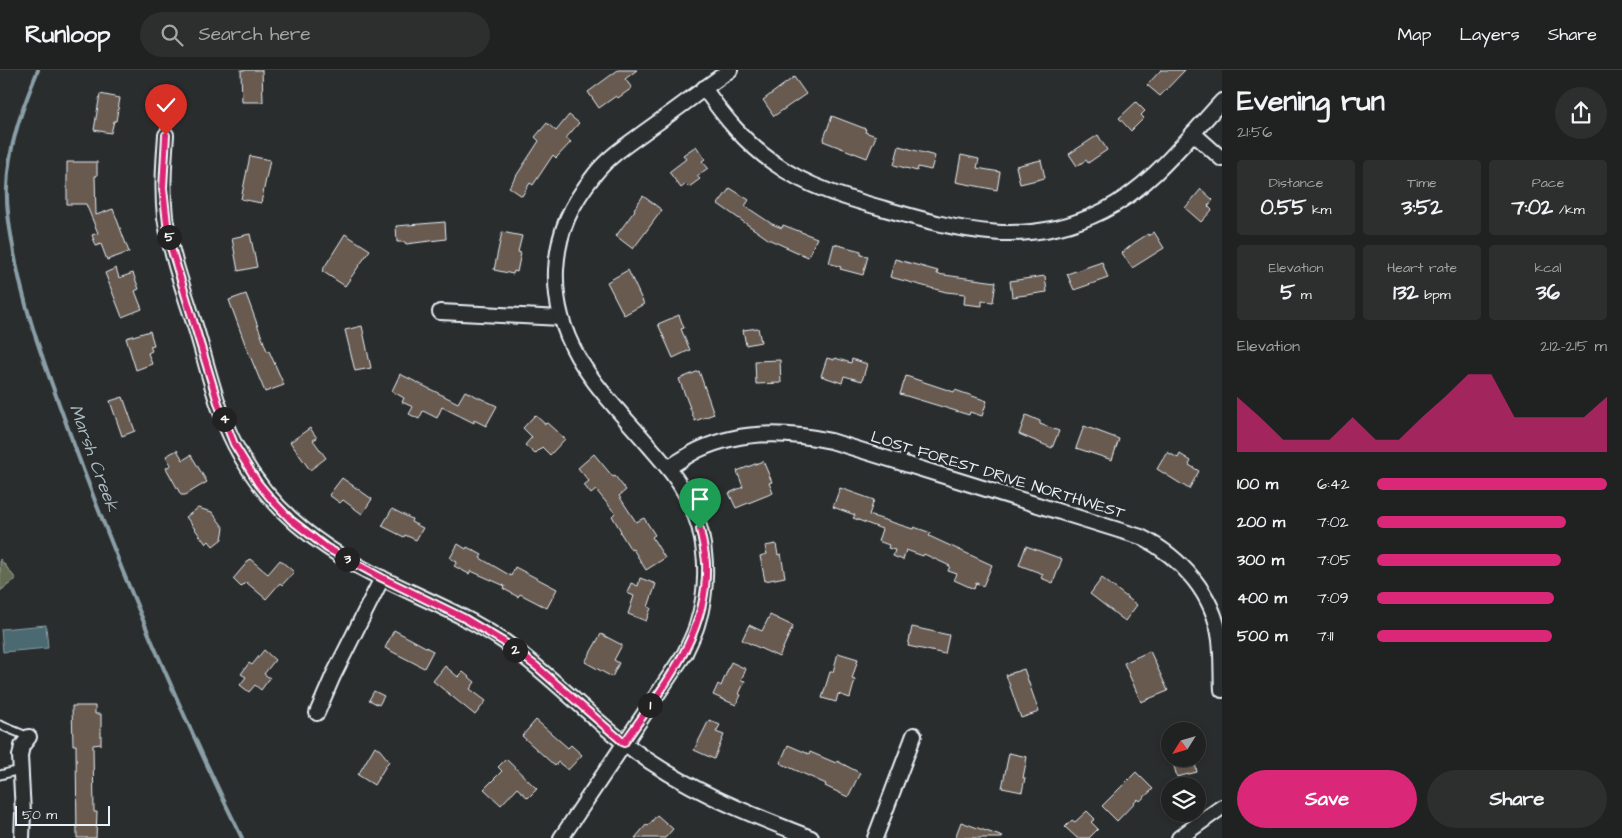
<!DOCTYPE html>
<html lang="en">
<head>
<meta charset="utf-8">
<style>
  body { margin:0; font-family:"Architects Daughter",sans-serif; background:#2d2f2f; color:#f1f3f6; height:100vh; display:flex; flex-direction:column; font-size:19px; white-space:nowrap }
  * { box-sizing:border-box; margin:0 }
  p { font-size:16px; color:#a2a4a5 }
  .icon { flex:none; width:28px; height:28px; fill:none; stroke:currentColor; stroke-width:2; stroke-linecap:round; stroke-linejoin:round }
  .map { position:relative; flex:1; overflow:hidden }
  .panel { display:flex; flex-direction:column; background:#202222; width:400px }
  .panel>* { flex:none }
  .needle { width:32px; rotate:233deg }
  .buttons { position:absolute; left:1161px; top:652px; display:grid; gap:10px }
  .buttons a { display:grid; place-items:center; width:45px; height:45px; border-radius:50%; background:#202222; box-shadow:0 2px 8px #0003,0 0 0 1px #3d3f40; font-size:25px }
  .scale { position:absolute; left:15px; bottom:12px; width:95px; box-sizing:border-box; padding-left:5px; border:2px solid #e8f1f8; border-top:0; font-size:14px; line-height:18px; white-space:nowrap; color:#e8f1f8; -webkit-text-stroke:4px #2a2d2e; paint-order:stroke }
  .pin { position:absolute; display:grid; place-items:center; width:42px; height:42px; color:#fff; margin:-51px -21px; border-radius:50% 50% 50% 0; rotate:-45deg; box-shadow:0 0 5px #0007 }
  .pin .icon { rotate:45deg }
  .km { position:absolute; width:25px; height:25px; margin:-12px; border-radius:50%; background:#222; color:#fff; font-size:14px; line-height:25px; text-align:center }
  .round { display:grid; place-items:center; flex:none; width:52px; height:52px; border-radius:26px; background:#2d2f2f }
  .head { display:flex; align-items:center; justify-content:space-between; height:85px; padding:0 15px }
  h1 { font-size:28px; font-weight:700; line-height:38px }
  .metrics { display:grid; grid-template-columns:repeat(3,1fr); gap:8px; height:85px; padding:5px 15px }
  .metrics div { display:grid; align-content:center; border-radius:5px; background:#2d2f2f; text-align:center }
  .metrics b { font-size:21px; font-weight:700 }
  .metrics small { font-size:14px; font-weight:400 }
  .metrics p { font-size:14px }
  .chart { height:140px; padding:10px 15px }
  .chart p { display:flex; justify-content:space-between }
  .chart svg { width:100%; height:90px; margin-top:5px; fill:#db2777; opacity:.7 }
  .action { display:flex; gap:10px; margin-top:auto; padding:10px 15px }
  .action a { flex:1; height:58px; border-radius:30px; background:#db2777; color:#fff; font-size:20px; font-weight:700; line-height:58px; text-align:center }
  .action a+a { background:#2d2f2f; color:#f1f3f6 }
  ul { padding:0 15px; list-style:none; font-size:16px }
  li { display:grid; grid-template-columns:80px 60px 1fr; align-items:center; height:38px }
  li i { height:12px; border-radius:6px; background:#db2777 }
  header { display:flex; align-items:center; gap:30px; box-sizing:border-box; height:70px; padding:0 25px; background:#202222; border-bottom:1px solid #3d3f40 }
  header strong { font-size:24px }
  nav { display:flex; gap:28px; margin-inline-start:auto; font-size:18px }
  .search { width:350px; height:45px; background:#2d2f2f; display:flex; align-items:center; gap:12px; box-sizing:border-box; padding:0 18px; border-radius:28px; color:#a2a4a5; font-size:19px }
  main { display:flex; flex:1; min-height:0 }
  .map>svg:first-child { display:block }
  .green { fill:#636c52; stroke:#a6aea5 }
  .water { fill:#4c6971; stroke:#8a9fa7 }
  .lines { fill:none; stroke-linecap:round; stroke-linejoin:round }
  .stream { stroke:#8a9fa7; stroke-width:4 }
  .building { fill:#685a4f; stroke:#e8f1f8 }
  .lane-casing { stroke:#e8f1f8; stroke-width:11 }
  .street-casing { stroke:#e8f1f8; stroke-width:18 }
  .lane { stroke:#2a2d2e; stroke-width:7 }
  .street { stroke:#2a2d2e; stroke-width:14 }
  .route-casing { stroke:#fff; stroke-width:10 }
  .route { stroke:#db2777; stroke-width:6 }
  .labels { text-anchor:middle; dominant-baseline:central; stroke-width:5; stroke-linejoin:round; paint-order:stroke }
  .street-label { font-size:16px; fill:#e8f1f8; stroke:#2a2d2e }
  .water-label { font-size:18px; font-style:italic; fill:#aabbc2; stroke:#2a2d2e }
</style>
</head>
<body>
<header>
<strong>Runloop</strong>
<div class="search"><svg class="icon" aria-label="search" viewBox="0 0 24 24"><circle cx="10" cy="10" r="6"/><path d="M15 15l6 6"/></svg>Search here</div>
<nav><a>Map</a><a>Layers</a><a>Share</a></nav>
</header>
<main>
<div class="map">
<svg width="1222" height="768" viewBox="0 0 1222 768">
  <rect width="100%" height="100%" fill="#2a2d2e"/>
  <filter id="ink" filterUnits="userSpaceOnUse"><feTurbulence type="fractalNoise" baseFrequency=".02" numOctaves="2"/><feDisplacementMap in="SourceGraphic" scale="10" xChannelSelector="R" yChannelSelector="G"/><feConvolveMatrix kernelMatrix="1 2 1 2 8 2 1 2 1" color-interpolation-filters="sRGB"/></filter>
  <g filter="url(#ink)">
    <path class="green" d="M0,489L16,509L0,521Z"/>
    <path class="water" d="M46,555L48,578L3,582L1,559Z"/>
    <g class="lines">
      <path class="stream" d="M38,0C22,39 8,76 7,118C6,136 9,154 12,171C22,236 45,295 67,356C118,496 176,634 242,768"/>
    </g>
    <g class="building">
      <path d="M241,0H262L263,32H242Z"/>
      <path d="M618,0H637L625,9L632,18L618,28L616,26L599,38L588,22Z"/>
      <path d="M1161,0H1185L1160,26L1147,15Z"/>
      <path d="M794,7L806,24L774,46L763,30Z"/>
      <path d="M100,24L120,28L116,51H114L111,63L94,60Z"/>
      <path d="M1136,32L1145,41L1141,45L1144,48L1131,61L1119,48Z"/>
      <path d="M569,45L579,53L566,68L571,72L556,88L553,85L533,115L530,113L522,126L509,117L539,71L535,67L547,53L556,61Z"/>
      <path d="M832,46L866,59L865,62L876,66L867,88L823,71Z"/>
      <path d="M1098,65L1107,80L1088,93L1086,90L1077,96L1069,84Z"/>
      <path d="M696,76L705,89L702,91L708,98L697,106L700,109L689,117L686,114L681,118L669,102L686,89L683,85Z"/>
      <path d="M899,76L935,86L931,100L918,97L917,101L894,95Z"/>
      <path d="M961,85L979,89L977,98L1000,102L997,120L956,112Z"/>
      <path d="M250,86L270,90L261,133L241,129Z"/>
      <path d="M1041,90L1045,108L1020,114L1016,96Z"/>
      <path d="M67,92H97V106H95L96,145L113,139L129,182L107,190L101,174L96,176L92,165L98,163L86,134H67Z"/>
      <path d="M730,118L749,130L745,136L772,154L782,158L783,155L817,168L808,187L768,169L718,134Z"/>
      <path d="M1201,119L1213,130L1208,136L1212,140L1201,152L1185,138Z"/>
      <path d="M643,126L662,140L633,179L616,166L635,140L634,139Z"/>
      <path d="M445,152L446,169L406,174L405,172H397L396,156Z"/>
      <path d="M502,162L522,166L518,182L521,183L517,202L514,201L513,204L494,200Z"/>
      <path d="M1154,162L1164,178L1132,198L1122,183L1134,173L1148,164L1149,166Z"/>
      <path d="M250,164L257,197L238,201L232,168Z"/>
      <path d="M345,164L370,180L345,216L322,201Z"/>
      <path d="M834,174L861,181V185L868,186L863,205L840,199L841,197L829,193Z"/>
      <path d="M895,189L938,201L937,204L996,212L993,232L982,231V236L964,234L965,224L946,222L890,207Z"/>
      <path d="M1102,192L1108,208L1074,220L1067,204Z"/>
      <path d="M116,198L119,208L133,203L139,219L135,221L142,239L122,247L105,203Z"/>
      <path d="M628,200L644,234L624,245L607,212Z"/>
      <path d="M1045,206L1047,222L1012,227L1010,211Z"/>
      <path d="M246,224L267,281H269L284,315L265,322L245,274L229,230Z"/>
      <path d="M679,245L684,258L681,259L690,280L673,288L658,254Z"/>
      <path d="M362,256L371,298L355,301L345,260Z"/>
      <path d="M758,258L761,272L746,275L743,260Z"/>
      <path d="M150,261L154,275L150,276L152,281L148,283L152,294L136,300L126,268Z"/>
      <path d="M827,288L834,290L835,288L851,293L852,289L867,294L862,311L844,306L842,313L821,306Z"/>
      <path d="M780,290L781,313L756,314L755,291Z"/>
      <path d="M699,301L714,344L695,351L679,309Z"/>
      <path d="M400,304L458,333L465,321L497,336L486,356L474,350V353L442,337L437,348L423,341L419,349L409,344L413,337L402,332L404,328L392,321Z"/>
      <path d="M906,306L954,322L955,320L987,331L982,346L970,342L969,345L900,324Z"/>
      <path d="M123,327L135,361L122,366L110,331Z"/>
      <path d="M535,345L545,354L547,353L565,369L550,385L542,377L535,384L525,375L532,367L523,358Z"/>
      <path d="M1026,345L1040,351V354L1059,361L1052,378L1019,364Z"/>
      <path d="M1084,356L1119,369L1112,390L1076,378Z"/>
      <path d="M310,358L317,368L313,370L326,388L310,400L290,372Z"/>
      <path d="M177,380L183,390L191,385L207,412L185,425H181L166,398L171,395L166,386Z"/>
      <path d="M1167,382L1178,388L1180,384L1191,391L1189,395L1199,401L1189,419L1157,399Z"/>
      <path d="M594,384L613,407L615,406L626,420L619,426L636,452L644,448L655,465L652,467L665,488L646,500L633,479L631,480L620,462L621,461L612,446L615,443L596,420L591,424L584,415L589,411L578,398Z"/>
      <path d="M763,391L772,412L769,413L773,423L736,438L729,423L743,417L737,401Z"/>
      <path d="M342,408L372,429L362,444L343,430L340,433L329,425Z"/>
      <path d="M840,418L874,430L869,445L913,459L914,457L931,463L929,466L992,495L983,516L976,513L974,519L954,510L957,504L948,501L950,496L924,484L923,486L906,480L903,490L893,486L895,480L888,478L889,475L878,471L882,459L853,448L855,445L833,437Z"/>
      <path d="M198,438L212,442L224,458L222,469L213,476L209,471L206,474L186,447Z"/>
      <path d="M392,439L412,449L411,452L423,458L416,470L405,465L404,467L382,456Z"/>
      <path d="M458,474L466,479L467,477L482,485L480,488L511,506L515,497L557,519L547,538L520,524L518,527L504,519L505,516L471,501L469,504L454,496L457,492L450,488Z"/>
      <path d="M776,474L778,485L781,484L785,507L765,511L760,486L767,484L765,476Z"/>
      <path d="M1026,476L1062,489L1053,513L1041,508L1043,504L1019,495Z"/>
      <path d="M250,489L268,504L280,490L294,502L282,515L280,513L266,529L246,512L241,517L233,509Z"/>
      <path d="M640,508L656,514L648,537L651,538L646,551L628,544L634,526L627,523L631,513L638,516Z"/>
      <path d="M1102,508L1137,535L1125,551L1090,524Z"/>
      <path d="M770,545L793,556L779,587L742,570L749,555L762,561Z"/>
      <path d="M912,557L949,565L945,584L908,576Z"/>
      <path d="M394,560L433,581L424,598L385,578Z"/>
      <path d="M601,564L622,575L614,590L619,593L612,607L585,592Z"/>
      <path d="M264,580L275,590L264,604L270,608L261,620L255,615L249,622L240,615L246,607L241,604L249,593L252,595Z"/>
      <path d="M1150,581L1168,621L1141,632L1124,593Z"/>
      <path d="M838,583L858,589L852,609L855,610L850,628L838,624L836,632L822,628L830,602H833Z"/>
      <path d="M731,592L746,599L741,610L745,611L739,624L741,625L736,635L713,625L718,614L721,616Z"/>
      <path d="M445,596L458,607L463,602L475,612L470,619L486,631L475,645L433,611Z"/>
      <path d="M1024,599L1039,642L1021,648L1006,605Z"/>
      <path d="M374,621L384,626L379,635L369,630Z"/>
      <path d="M72,636H95V644H101V674L93,675L94,742H97L96,768H77L76,675H73Z"/>
      <path d="M536,650L568,678L571,675L582,685L568,700L558,692L555,696L522,666Z"/>
      <path d="M709,650L720,655L716,662L724,665L714,689L694,680Z"/>
      <path d="M788,675L809,684L810,682L836,693L837,691L860,703L848,727L825,716L826,714L780,693Z"/>
      <path d="M375,676L380,680L389,691L374,715L358,705Z"/>
      <path d="M1009,683L1027,687L1023,708H1025L1022,722L1002,718Z"/>
      <path d="M506,689L537,719L528,728L517,718L501,735L484,719L502,701L498,697Z"/>
      <path d="M1172,689H1194L1197,702L1177,707Z"/>
      <path d="M1136,702L1153,719L1140,731L1138,729L1117,751L1102,736Z"/>
      <path d="M1087,741L1095,749L1091,752L1098,759L1089,768H1077L1065,757L1072,750L1075,752Z"/>
      <path d="M657,745L673,759L665,768H635L646,755L648,756Z"/>
      <path d="M961,752L1003,767L1002,768H955Z"/>
    </g>
    <g class="lines">
      <g class="lane-casing">
        <g id="lane">
          <path d="M0,655L29,667"/>
          <path d="M0,705L20,700"/>
        </g>
      </g>
      <g class="street-casing">
        <g id="street">
          <path d="M704,18C724,47 745,73 774,93C807,117 846,128 885,139C962,161 1027,179 1103,141C1151,117 1186,70 1222,31"/>
          <path d="M1193,63L1222,89"/>
          <path d="M166,65C164,92 162,120 165,147C171,186 185,224 197,262C208,299 217,340 235,375C256,416 288,451 327,477C382,515 450,534 505,572C547,602 583,640 623,672C678,716 746,743 811,768"/>
          <path d="M440,242L561,248"/>
          <path d="M668,398C678,392 688,385 698,380C740,360 786,361 831,371L1141,467C1181,487 1214,524 1220,570C1222,587 1221,604 1222,620"/>
          <path d="M317,643L333,606L382,508"/>
          <path d="M22,768L23,743L20,686L22,676L29,667"/>
          <path d="M561,768L685,583C689,574 694,565 697,555C710,514 708,465 687,427C678,409 664,393 651,378C604,323 553,279 556,200C558,161 571,134 595,104C610,85 631,72 650,58C677,39 703,19 730,0"/>
          <path d="M875,768L914,665"/>
          <path d="M1179,768L1222,737"/>
        </g>
      </g>
      <use href="#lane" class="lane"/>
      <use href="#street" class="street"/>
    </g>
  </g>
  <g class="lines" filter="url(#ink)">
    <g class="route-casing">
      <path id="route" d="M166,65L163,118L169,171L219,336L234,374L258,413L272,430L291,450L327,478L382,508L464,548L504,572L536,596L624,673C662,617 709,565 706,493C705,481 702,470 700,459"/>
    </g>
    <use href="#route" class="route"/>
  </g>
  <g class="labels">
    <g class="street-label">
      <text transform="translate(998 405) rotate(17)">LOST FOREST DRIVE NORTHWEST</text>
    </g>
    <g class="water-label">
      <text transform="translate(94 388) rotate(70)">Marsh Creek</text>
    </g>
  </g>
</svg>
<div class="buttons">
<a><svg class="needle" viewBox="-14 -14 28 28"><path d="M0-13l5 13h-10z" fill="#e53935"/><path d="M0 13l5-13h-10z" fill="#a2a4a5"/></svg></a>
<a><svg class="icon" aria-label="layers" viewBox="0 0 24 24"><path d="M12 4l9 5-9 5-9-5zM3 14l9 5 9-5"/></svg></a>
</div>
<div class="scale">50 m</div>
<div class="pin" style="left:700px;top:459px;background:#1e9e55"><svg class="icon" aria-label="arrive" viewBox="0 0 24 24"><path d="M6 21V4h12l-3 4 3 4H6"/></svg></div>
<div class="pin" style="left:166px;top:65px;background:#d93025"><svg class="icon" aria-label="check" viewBox="0 0 24 24"><path d="M5 12l5 5 9-10"/></svg></div>
<b class="km" style="left:650px;top:635px">1</b>
<b class="km" style="left:515px;top:580px">2</b>
<b class="km" style="left:347px;top:489px">3</b>
<b class="km" style="left:224px;top:349px">4</b>
<b class="km" style="left:169px;top:167px">5</b>
</div>
<section class="panel">
<div class="head"><div><h1>Evening run</h1><p>21:56</p></div><a class="round"><svg class="icon" aria-label="share" viewBox="0 0 24 24"><path d="M12 15V3M7 8l5-5 5 5M5 13v7h14v-7"/></svg></a></div>
<div class="metrics">
<div><p>Distance</p><b>0.55<small> km</small></b></div>
<div><p>Time</p><b>3:52</b></div>
<div><p>Pace</p><b>7:02<small> /km</small></b></div>
</div>
<div class="metrics">
<div><p>Elevation</p><b>5<small> m</small></b></div>
<div><p>Heart rate</p><b>132<small> bpm</small></b></div>
<div><p>kcal</p><b>36</b></div>
</div>
<div class="chart"><p><span>Elevation</span>212–215 m</p>
<svg viewBox="0 0 160 44" preserveAspectRatio="none"><path d="M0 44V17L10 27L20 38L30 38L40 38L50 27L60 38L70 38L80 27L90 17L100 6L110 6L120 27L130 27L140 27L150 27L160 17V44z"/></svg>
</div>
<ul>
<li><b>100 m</b>6:42<i style="width:100%"></i></li>
<li><b>200 m</b>7:02<i style="width:82%"></i></li>
<li><b>300 m</b>7:05<i style="width:80%"></i></li>
<li><b>400 m</b>7:09<i style="width:77%"></i></li>
<li><b>500 m</b>7:11<i style="width:76%"></i></li>
</ul>
<div class="action"><a>Save</a><a>Share</a></div>
</section>
</main>
</body>
</html>
